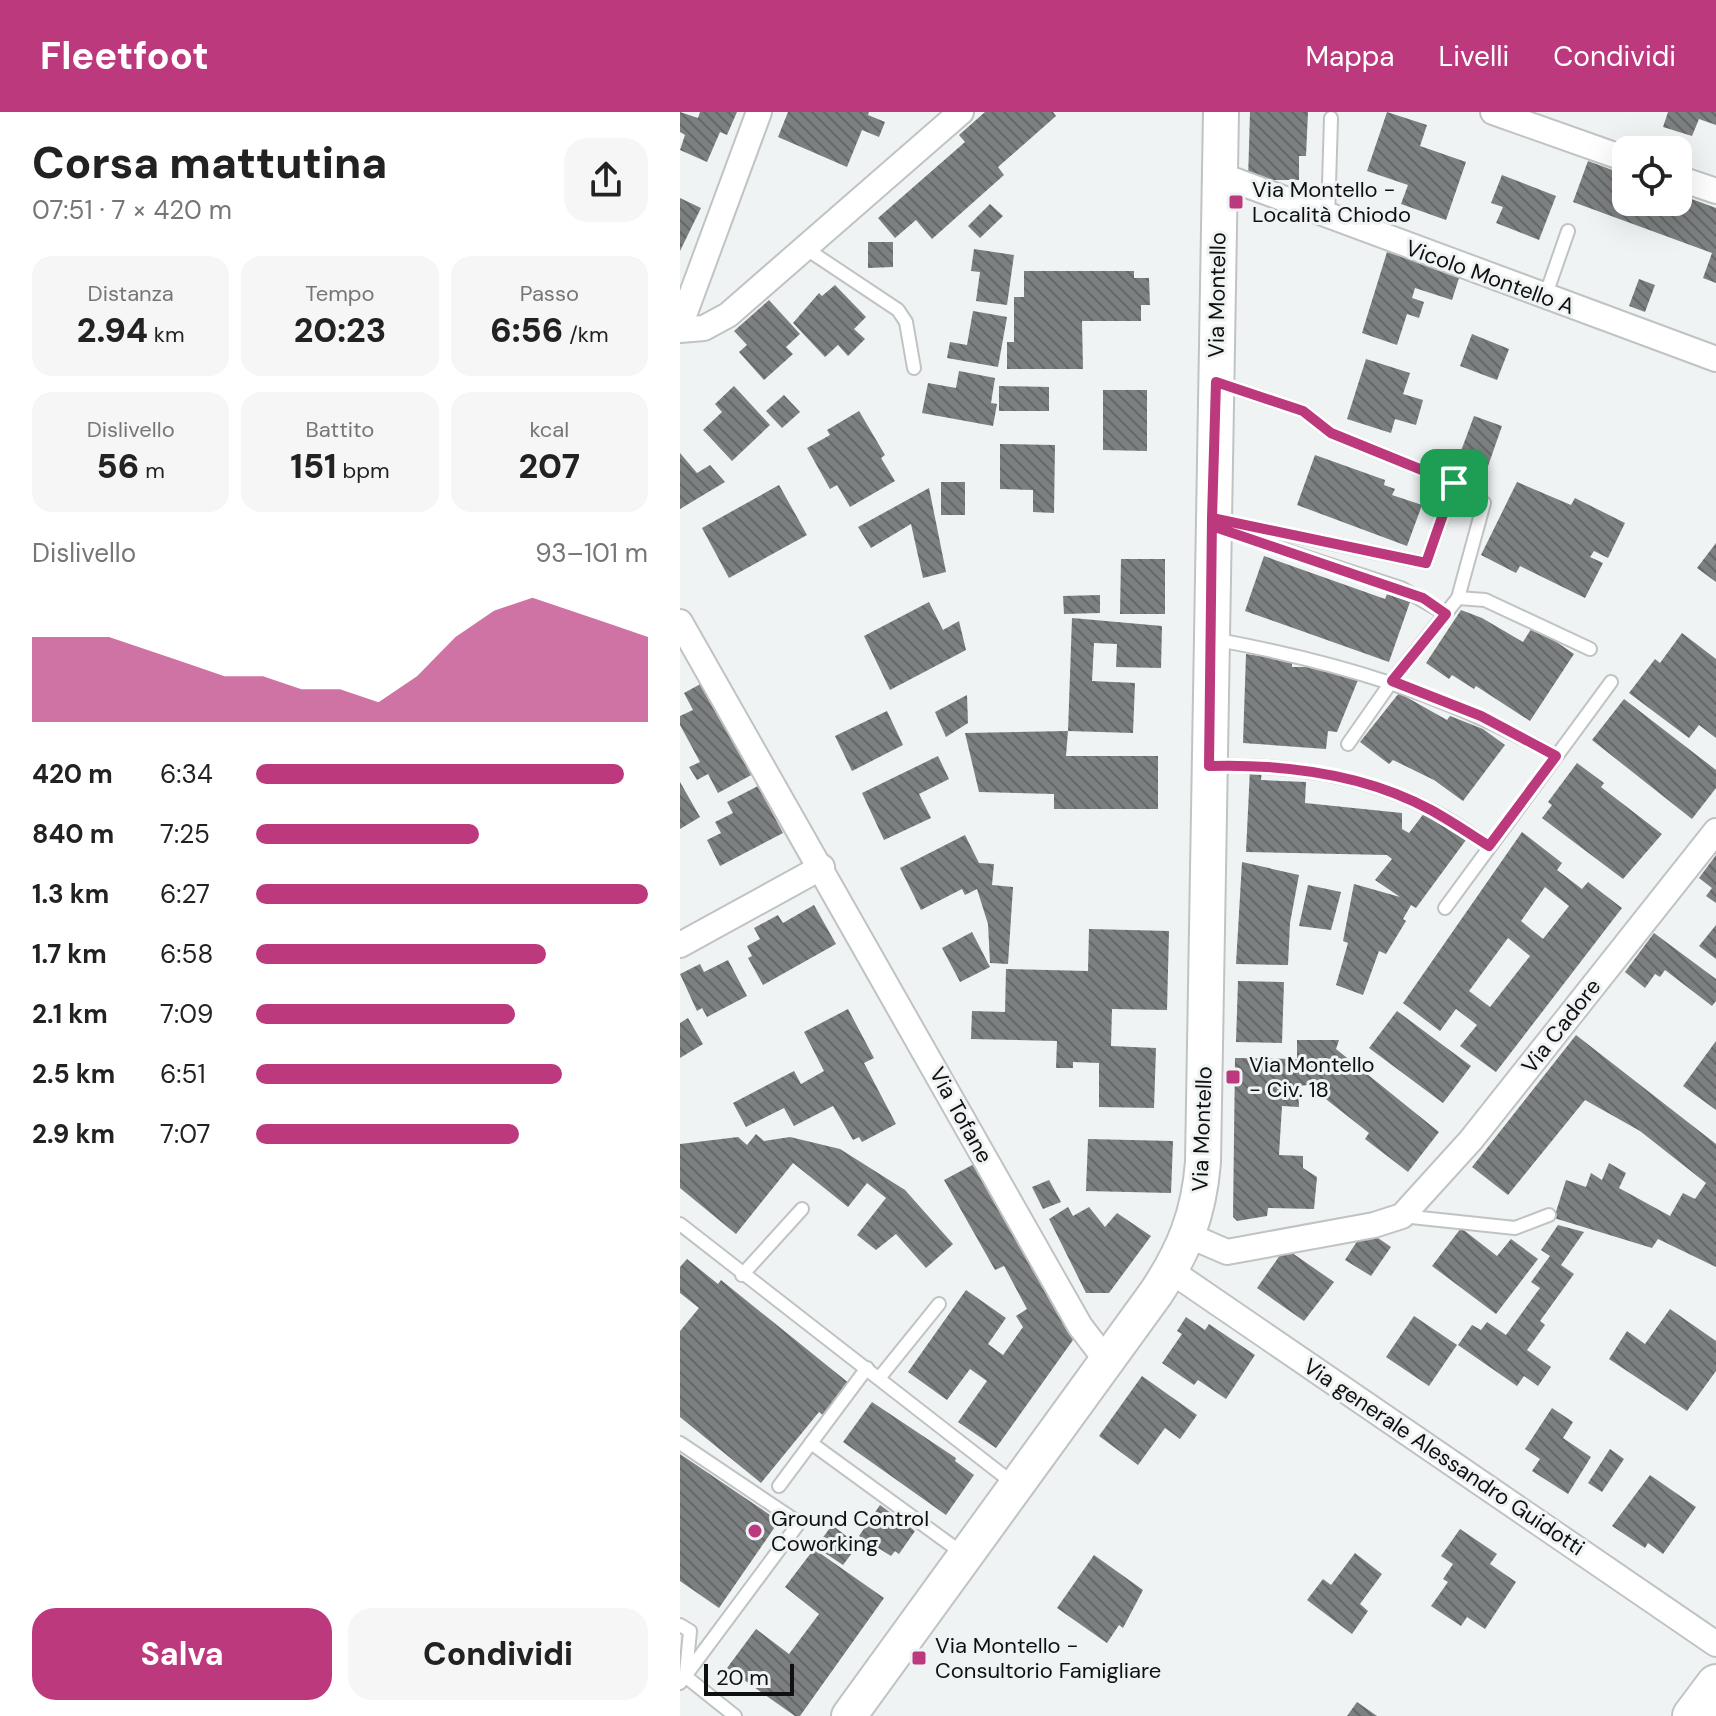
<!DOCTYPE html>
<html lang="it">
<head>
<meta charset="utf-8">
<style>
  body { margin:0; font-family:"DM Sans",sans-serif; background:#f6f6f6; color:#222; height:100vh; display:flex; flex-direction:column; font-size:30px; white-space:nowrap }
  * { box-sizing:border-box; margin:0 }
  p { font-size:26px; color:#767676 }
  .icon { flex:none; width:44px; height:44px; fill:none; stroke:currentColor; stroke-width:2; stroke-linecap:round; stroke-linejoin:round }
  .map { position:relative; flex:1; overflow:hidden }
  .sheet { display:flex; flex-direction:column; background:#fff; width:680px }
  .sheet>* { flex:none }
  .buttons { position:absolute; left:932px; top:24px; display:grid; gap:16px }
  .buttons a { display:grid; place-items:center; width:80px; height:80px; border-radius:16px; background:#fff; box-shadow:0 8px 32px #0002; font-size:40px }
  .scale { position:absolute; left:24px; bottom:20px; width:90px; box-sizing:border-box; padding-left:8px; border:4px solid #0f1010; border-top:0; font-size:22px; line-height:28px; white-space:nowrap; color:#0f1010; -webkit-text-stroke:6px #eff3f3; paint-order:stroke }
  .pin { position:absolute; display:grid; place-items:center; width:68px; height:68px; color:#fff; margin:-34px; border-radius:16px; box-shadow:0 4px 12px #0006 }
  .round { display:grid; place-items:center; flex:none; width:84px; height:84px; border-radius:24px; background:#f6f6f6 }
  .overview { display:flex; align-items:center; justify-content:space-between; height:136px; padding:0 32px }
  h1 { font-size:44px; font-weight:800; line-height:60px }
  .figures { display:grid; grid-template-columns:repeat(3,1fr); gap:12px; height:136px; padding:8px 32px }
  .figures div { display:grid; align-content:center; border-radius:20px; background:#f6f6f6; text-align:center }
  .figures b { font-size:34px; font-weight:800 }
  .figures small { font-size:22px; font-weight:400 }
  .figures p { font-size:22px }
  .chart { height:224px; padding:16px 32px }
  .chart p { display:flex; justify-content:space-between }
  .chart svg { width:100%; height:144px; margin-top:8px; fill:#bc397e; opacity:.7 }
  .action { display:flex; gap:16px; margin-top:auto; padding:16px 32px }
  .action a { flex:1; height:92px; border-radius:24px; background:#bc397e; color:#fff; font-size:32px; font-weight:800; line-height:92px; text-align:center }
  .action a+a { background:#f6f6f6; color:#222 }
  ul { padding:0 32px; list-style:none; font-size:26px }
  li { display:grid; grid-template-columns:128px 96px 1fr; align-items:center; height:60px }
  li i { height:20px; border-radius:10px; background:#bc397e }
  header { display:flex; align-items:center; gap:48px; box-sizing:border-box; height:112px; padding:0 40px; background:#bc397e; color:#fff }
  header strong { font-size:38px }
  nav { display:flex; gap:44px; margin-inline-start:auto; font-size:28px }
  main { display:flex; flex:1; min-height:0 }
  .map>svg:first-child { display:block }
  .building { fill:url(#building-back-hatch); fill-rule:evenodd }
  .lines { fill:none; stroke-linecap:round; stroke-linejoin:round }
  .lane-casing { stroke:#c0c3c4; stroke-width:16 }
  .street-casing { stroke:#c0c3c4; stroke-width:28 }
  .secondary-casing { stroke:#c0c3c4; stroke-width:38 }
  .primary-casing { stroke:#c0c3c4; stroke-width:42 }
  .lane { stroke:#fff; stroke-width:12 }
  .street { stroke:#fff; stroke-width:24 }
  .secondary { stroke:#fff; stroke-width:34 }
  .primary { stroke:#fff; stroke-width:38 }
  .route-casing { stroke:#fff; stroke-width:16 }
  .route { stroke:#bc397e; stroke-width:10 }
  .poi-dot { fill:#bc397e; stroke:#eff3f3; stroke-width:3 }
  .labels { text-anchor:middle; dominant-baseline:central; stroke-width:6; stroke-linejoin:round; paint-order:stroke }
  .poi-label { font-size:22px; fill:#0f1010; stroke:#eff3f3; text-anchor:start }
  .street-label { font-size:22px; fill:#0f1010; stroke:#eff3f3 }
</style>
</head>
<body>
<header>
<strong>Fleetfoot</strong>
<nav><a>Mappa</a><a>Livelli</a><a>Condividi</a></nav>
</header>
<main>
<section class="sheet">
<div class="overview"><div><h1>Corsa mattutina</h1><p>07:51 · 7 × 420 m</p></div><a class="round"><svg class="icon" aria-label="share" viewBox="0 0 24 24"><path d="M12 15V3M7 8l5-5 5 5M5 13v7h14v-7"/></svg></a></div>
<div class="figures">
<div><p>Distanza</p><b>2.94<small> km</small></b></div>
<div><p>Tempo</p><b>20:23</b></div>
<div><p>Passo</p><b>6:56<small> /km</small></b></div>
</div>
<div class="figures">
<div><p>Dislivello</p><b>56<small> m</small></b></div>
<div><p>Battito</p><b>151<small> bpm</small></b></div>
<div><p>kcal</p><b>207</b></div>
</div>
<div class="chart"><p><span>Dislivello</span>93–101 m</p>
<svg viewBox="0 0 160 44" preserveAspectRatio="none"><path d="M0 44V18L10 18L20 18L30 22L40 26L50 30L60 30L70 34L80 34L90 38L100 30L110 18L120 10L130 6L140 10L150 14L160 18V44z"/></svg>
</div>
<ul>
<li><b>420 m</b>6:34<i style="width:94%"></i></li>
<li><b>840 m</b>7:25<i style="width:57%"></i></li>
<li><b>1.3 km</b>6:27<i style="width:100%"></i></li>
<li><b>1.7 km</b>6:58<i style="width:74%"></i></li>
<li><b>2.1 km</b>7:09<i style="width:66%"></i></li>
<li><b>2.5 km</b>6:51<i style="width:78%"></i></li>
<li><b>2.9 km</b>7:07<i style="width:67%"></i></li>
</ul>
<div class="action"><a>Salva</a><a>Condividi</a></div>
</section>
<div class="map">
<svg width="1036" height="1604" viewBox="0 0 1036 1604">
  <defs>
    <pattern id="building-back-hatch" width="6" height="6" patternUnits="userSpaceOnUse" patternTransform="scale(2)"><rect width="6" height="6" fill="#7d8081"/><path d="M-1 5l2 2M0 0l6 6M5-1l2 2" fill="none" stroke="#656768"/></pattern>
  </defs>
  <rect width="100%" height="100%" fill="#eff3f3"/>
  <g class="building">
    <path d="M0,0L18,6L20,0H57L47,23L40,20L27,50L0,38L5,23L0,20Z"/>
    <path d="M108,0H189L188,3L205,10L199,25L182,18L167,55L98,25Z"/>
    <path d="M305,0H373L376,4L318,55L324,63L252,127L236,108L215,126L198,106L285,30L279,23Z"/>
    <path d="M570,0H628L626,44H619V68H568Z"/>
    <path d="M707,0L747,13L740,34L786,50L766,108L721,92L728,73L687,59Z"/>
    <path d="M988,0H1036V13L1019,7L1012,24L983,15Z"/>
    <path d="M908,49L946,63V90H998V82L1036,96V171L1023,166L1032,141L893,90Z"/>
    <path d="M822,63L876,84L859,128L816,111L823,95L811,91Z"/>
    <path d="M0,86L21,96L0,139Z"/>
    <path d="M310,92L323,104L300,126L288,114Z"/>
    <path d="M188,130H213V155L188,156Z"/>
    <path d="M294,137L334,143L327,193L296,189L300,160L291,159Z"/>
    <path d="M707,140L780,163L772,188L735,176L732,186L744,190L739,206L727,202L717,233L682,221Z"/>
    <path d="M344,159H454V166H469L470,193H461V209H402L403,257H327V230H334V185H344Z"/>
    <path d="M959,167L975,173L965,200L949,194Z"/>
    <path d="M155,173L186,205L174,217L185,227L168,244L158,233L145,245L113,211L139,181L142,184Z"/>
    <path d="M89,188L120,222L106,235L113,242L84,268L59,240L67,233L54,219Z"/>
    <path d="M293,199L327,205L318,255L267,246L270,230L287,233Z"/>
    <path d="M792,222L829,237L817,268L780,254Z"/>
    <path d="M686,247L730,261L723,282L743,288L736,313L715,307L711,321L667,307Z"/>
    <path d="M279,259L315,266L311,291L317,292L313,314L242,301L248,271L276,276Z"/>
    <path d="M54,274L90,313L52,349L23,318L42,300L35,292Z"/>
    <path d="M319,274L369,275V299H319Z"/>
    <path d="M423,278H467V339L423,338Z"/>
    <path d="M104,283L120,300L102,316L86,299Z"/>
    <path d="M179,299L205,343L201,346L215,369L170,395L157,373L150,377L127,336L150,323L147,318Z"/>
    <path d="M794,304L822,314L807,357L778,347Z"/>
    <path d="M320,332L375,333L374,401L353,400V378L320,377Z"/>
    <path d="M0,341L17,361L30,353L45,370L0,397Z"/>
    <path d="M635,343L705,368L704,373L715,377L712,383L742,393L727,434L617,393Z"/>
    <rect x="261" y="370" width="24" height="33"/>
    <path d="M837,370L891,393L895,386L945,411L928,446L914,439L910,445L923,451L905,486L840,454L836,461L801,443Z"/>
    <path d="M99,373L127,423L49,466L22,416Z"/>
    <path d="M249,376L266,460L243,466L231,412L191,436L178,415Z"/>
    <path d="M1036,431V470L1017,456Z"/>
    <path d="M584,444L705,487L707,482L730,490L709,550L565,499Z"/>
    <path d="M441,447H485V502H440Z"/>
    <path d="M420,483V501L384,502L383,484Z"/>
    <path d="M249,490L263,518L279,509L286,538L210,578L184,524Z"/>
    <path d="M781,498L802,506L843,530L853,514L894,542L850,609L796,574L794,577L772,563L769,567L746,551Z"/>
    <path d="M392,506L482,514L481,556L436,555L437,532L414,531L412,569L455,571L453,621L388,619Z"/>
    <path d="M1002,521L1036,547V626L1019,613L1009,626L949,581L975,547L980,551Z"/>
    <path d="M566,542L612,548V555H642L678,568L657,620L648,619L646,637L563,631Z"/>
    <path d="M26,569L75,661L38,681L28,662L17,668L9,655L20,650L0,613V604L13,598L4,581Z"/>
    <path d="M719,581L767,608L770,604L803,617L825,633L783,689L754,668L713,648L709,652L680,630Z"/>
    <path d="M287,583L288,611L266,625L255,600Z"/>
    <path d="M944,587L1036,658V676L1012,707L912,628Z"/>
    <path d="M207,599L223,633L172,659L155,624Z"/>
    <path d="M388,619L386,644H478V697H374V682L299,680L285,621Z"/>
    <path d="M258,644L269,667L239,682L251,706L204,728L182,681Z"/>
    <path d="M897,651L924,671L921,675L982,722L943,767L862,706L872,693L868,690Z"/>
    <path d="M570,657H582L581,668L626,670L625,691L722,701V717L729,721L745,700L786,728L736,796L731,793L723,807L726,809L706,842L699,839L683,883L656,873L668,831L663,829L674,772L720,785L695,768L712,747L707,743L566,740Z"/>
    <path d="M0,670L20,705L0,717Z"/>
    <path d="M78,674L103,721L40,754L27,728L41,721L35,710L53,701L47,690Z"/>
    <path d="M842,720L882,751L877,758L902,777L908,770L942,796L816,960L780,934L797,913L776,897L760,919L723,891ZM865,775L889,794L863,827L841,809ZM828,826L850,844L810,895L789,879Z"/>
    <path d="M285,723L299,751L314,752L312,773L333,775L328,852L310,851L308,812L297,777L285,783L282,777L241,798L220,756Z"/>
    <path d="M1036,743V791L1026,784L1032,776L1019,766Z"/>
    <path d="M562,750L619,763L610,811L608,853L556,852Z"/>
    <path d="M628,773L661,780L651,818L619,814Z"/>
    <path d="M134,793L156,832L83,873L68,846L72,844L67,834L80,827L74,816L98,803L103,811Z"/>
    <path d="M1036,813V847L1019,834Z"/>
    <path d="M409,817L489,819L487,898L432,897L431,934L476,936L474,996L419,995V951L393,950V956H376L377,929L291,927L292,899L325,900L326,857L408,859Z"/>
    <path d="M292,820L310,855L280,870L262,836Z"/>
    <path d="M974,821L1036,867V889L1032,894L985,858L980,865L975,862L965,876L945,860Z"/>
    <path d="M48,848L67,884L27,905L22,896L17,899L0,862L20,852L24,860Z"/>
    <path d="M558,869L604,870L602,931L556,930Z"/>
    <path d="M168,897L194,946L184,951L216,1012L182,1030L179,1025L173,1028L153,994L114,1014L104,996L66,1015L53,991L114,959L121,972L144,959L124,920Z"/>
    <path d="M717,899L791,954L763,991L689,936Z"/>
    <path d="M8,906L23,932L0,946V911Z"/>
    <path d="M896,923L1036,1032V1155L978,1127L972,1136L874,1106L886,1068L906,1075L911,1061L922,1068L929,1051L946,1061L939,1076L990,1104L1003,1081L1015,1087L1026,1071L960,1019L905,988L828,1083L792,1055Z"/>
    <path d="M617,928H659L656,937L759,1020L728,1060L685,1027L689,1021L628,973L618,974L619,995L602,994L599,1043L623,1044V1056L637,1065L634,1097L588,1096L587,1104L557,1109L553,1105L555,946L617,947Z"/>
    <path d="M1036,929V998L1003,974Z"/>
    <path d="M76,1022L84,1029L110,1025L160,1037L225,1078L273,1132L246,1156L216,1122L196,1138L177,1123L206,1086L187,1071L168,1095L113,1051L56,1122L0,1076V1032L58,1025L67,1033Z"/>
    <path d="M408,1027L493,1029L491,1081L406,1079Z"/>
    <path d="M296,1051L393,1228L316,1336L278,1310L307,1269L290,1257L267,1288L228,1260L286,1178L326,1206L308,1232L323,1243L343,1215L336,1204L347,1197L324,1154L315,1158L264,1068Z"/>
    <path d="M369,1068L381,1090L363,1097L352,1075Z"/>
    <path d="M388,1095L393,1104L409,1095L425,1115L437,1101L471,1124L429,1181H406L369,1107Z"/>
    <path d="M878,1113L904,1120L881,1153L894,1162L860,1209L865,1213L847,1238L871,1255L858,1274L844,1264L837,1274L778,1233L792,1213L801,1218L807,1210L826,1223L860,1176L851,1170L870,1144L861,1138Z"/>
    <path d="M781,1116L817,1144L831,1127L858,1147L816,1202L752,1154Z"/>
    <path d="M685,1117L711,1135L691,1164L665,1148Z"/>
    <path d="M605,1136L654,1170L624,1209L577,1176Z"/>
    <path d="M7,1147L38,1172L41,1168L170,1272L144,1304L139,1300L81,1371L0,1305V1219L19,1196L0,1181V1155Z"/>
    <path d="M990,1197L1036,1229V1259L1007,1299L929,1247L947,1219L965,1232Z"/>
    <path d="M734,1204L777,1233L749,1274L706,1245Z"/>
    <path d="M506,1205L525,1218L529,1212L575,1243L546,1287L518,1268L514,1273L482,1251L502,1222L497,1219Z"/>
    <path d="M462,1264L517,1303L500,1327L485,1316L458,1353L419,1324Z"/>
    <path d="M192,1290L276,1346L275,1349L294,1363L266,1403L163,1330Z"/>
    <path d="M872,1296L893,1310L883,1326L911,1345L888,1382L852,1359L860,1347L845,1337Z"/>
    <path d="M930,1337L944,1347L922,1380L908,1371Z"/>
    <path d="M0,1342L99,1409L39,1496L0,1469Z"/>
    <path d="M970,1363L1016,1395L983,1442L968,1431L965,1436L932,1414Z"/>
    <path d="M200,1393L235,1419L219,1442L215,1439L211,1444L179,1424Z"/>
    <path d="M152,1413L178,1433L163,1453L136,1435Z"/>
    <path d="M780,1417L817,1442L810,1452L836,1470L805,1517L787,1505L781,1514L751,1494L768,1470L763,1467L773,1452L761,1444Z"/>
    <path d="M134,1437L204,1486L120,1604H115L47,1556L76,1517L109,1542L139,1502L105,1475Z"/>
    <path d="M675,1441L702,1462L680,1492L688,1499L672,1522L627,1488L643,1467L651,1473Z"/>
    <path d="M414,1443L463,1478L443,1516L439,1513L427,1531L377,1496Z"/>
    <path d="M677,1590L697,1604H667Z"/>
  </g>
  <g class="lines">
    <g class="lane-casing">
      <g id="lane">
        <path d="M648,106L651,6"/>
        <path d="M125,136L218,198L226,210L234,256"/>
        <path d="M865,185L888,119"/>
        <path d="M535,407L746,451L774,371L651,321L623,299L539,271"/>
        <path d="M538,416L721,476L766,502"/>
        <path d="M778,486L805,488L910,537"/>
        <path d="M533,527C658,550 765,582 876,644"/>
        <path d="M668,632L712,569L778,486L804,391"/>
        <path d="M532,654C605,652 686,663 751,698C771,708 790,722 809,734"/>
        <path d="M765,796L931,570"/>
        <path d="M722,1104L835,1116L869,1103"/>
        <path d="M0,1112L334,1372"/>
        <path d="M62,1163L122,1097"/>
        <path d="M187,1256L131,1331L282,1441"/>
        <path d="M200,1265L259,1192"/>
        <path d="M0,1331L119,1411L0,1571"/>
        <path d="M99,1374L131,1331"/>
        <path d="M0,1513L10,1519L6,1561"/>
        <path d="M5,1564L55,1604"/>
      </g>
    </g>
    <g class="street-casing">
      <g id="street">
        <path d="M813,0L946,47"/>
        <path d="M540,63L1036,247"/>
        <path d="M998,66L1036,79"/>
        <path d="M0,214L79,0"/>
        <path d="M0,218L24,216L48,203L281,0"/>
        <path d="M0,510L400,1214L426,1248"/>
        <path d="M0,833L142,755"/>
        <path d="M510,1124L547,1140L694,1113L722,1104L791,1028L1036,719"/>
        <path d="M491,1159L1036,1532"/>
      </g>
    </g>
    <g class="secondary-casing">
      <path id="secondary" d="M169,1604L476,1181C504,1139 519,1102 523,1050L541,0"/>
    </g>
    <g class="primary-casing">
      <path id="primary" d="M1012,1604L1036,1572"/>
    </g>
    <use href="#lane" class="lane"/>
    <use href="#street" class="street"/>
    <use href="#secondary" class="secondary"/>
    <use href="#primary" class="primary"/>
  </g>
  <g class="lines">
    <g class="route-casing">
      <path id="route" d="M774,371L746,451L532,406L529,654C603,652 685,662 751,698C771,709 790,722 809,734L876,644L801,604L712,569L766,502L743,486L532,414V406L536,270L623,299L651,321L774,371"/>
    </g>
    <use href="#route" class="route"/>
  </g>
  <g class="poi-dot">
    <rect x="548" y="82" width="16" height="16" rx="4"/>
    <rect x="545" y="957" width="16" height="16" rx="4"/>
    <circle cx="75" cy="1419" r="8"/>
    <rect x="231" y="1538" width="16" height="16" rx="4"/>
  </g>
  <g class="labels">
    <g class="poi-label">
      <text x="572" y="77">Via Montello -<tspan x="572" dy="25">Località Chiodo</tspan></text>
      <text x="569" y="952">Via Montello<tspan x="569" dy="25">- Civ. 18</tspan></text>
      <text x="91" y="1406">Ground Control<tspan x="91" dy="25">Coworking</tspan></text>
      <text x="255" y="1533">Via Montello -<tspan x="255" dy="25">Consultorio Famigliare</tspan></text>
    </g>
    <g class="street-label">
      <text transform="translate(810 165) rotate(20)">Vicolo Montello A</text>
      <text transform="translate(537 183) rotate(-89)">Via Montello</text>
      <text transform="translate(881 914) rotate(-52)">Via Cadore</text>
      <text transform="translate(281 1003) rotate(61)">Via Tofane</text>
      <text transform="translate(522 1017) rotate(-88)">Via Montello</text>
      <text transform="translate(764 1345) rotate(34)">Via generale Alessandro Guidotti</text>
    </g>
  </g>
</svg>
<div class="buttons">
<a><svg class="icon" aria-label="locate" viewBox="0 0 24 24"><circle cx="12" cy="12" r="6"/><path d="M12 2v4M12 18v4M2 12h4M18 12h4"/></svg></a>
</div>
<div class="scale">20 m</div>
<div class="pin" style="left:774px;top:371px;background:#1e9e55"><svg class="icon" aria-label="arrive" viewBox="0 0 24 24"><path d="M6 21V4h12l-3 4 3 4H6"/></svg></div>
</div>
</main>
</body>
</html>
